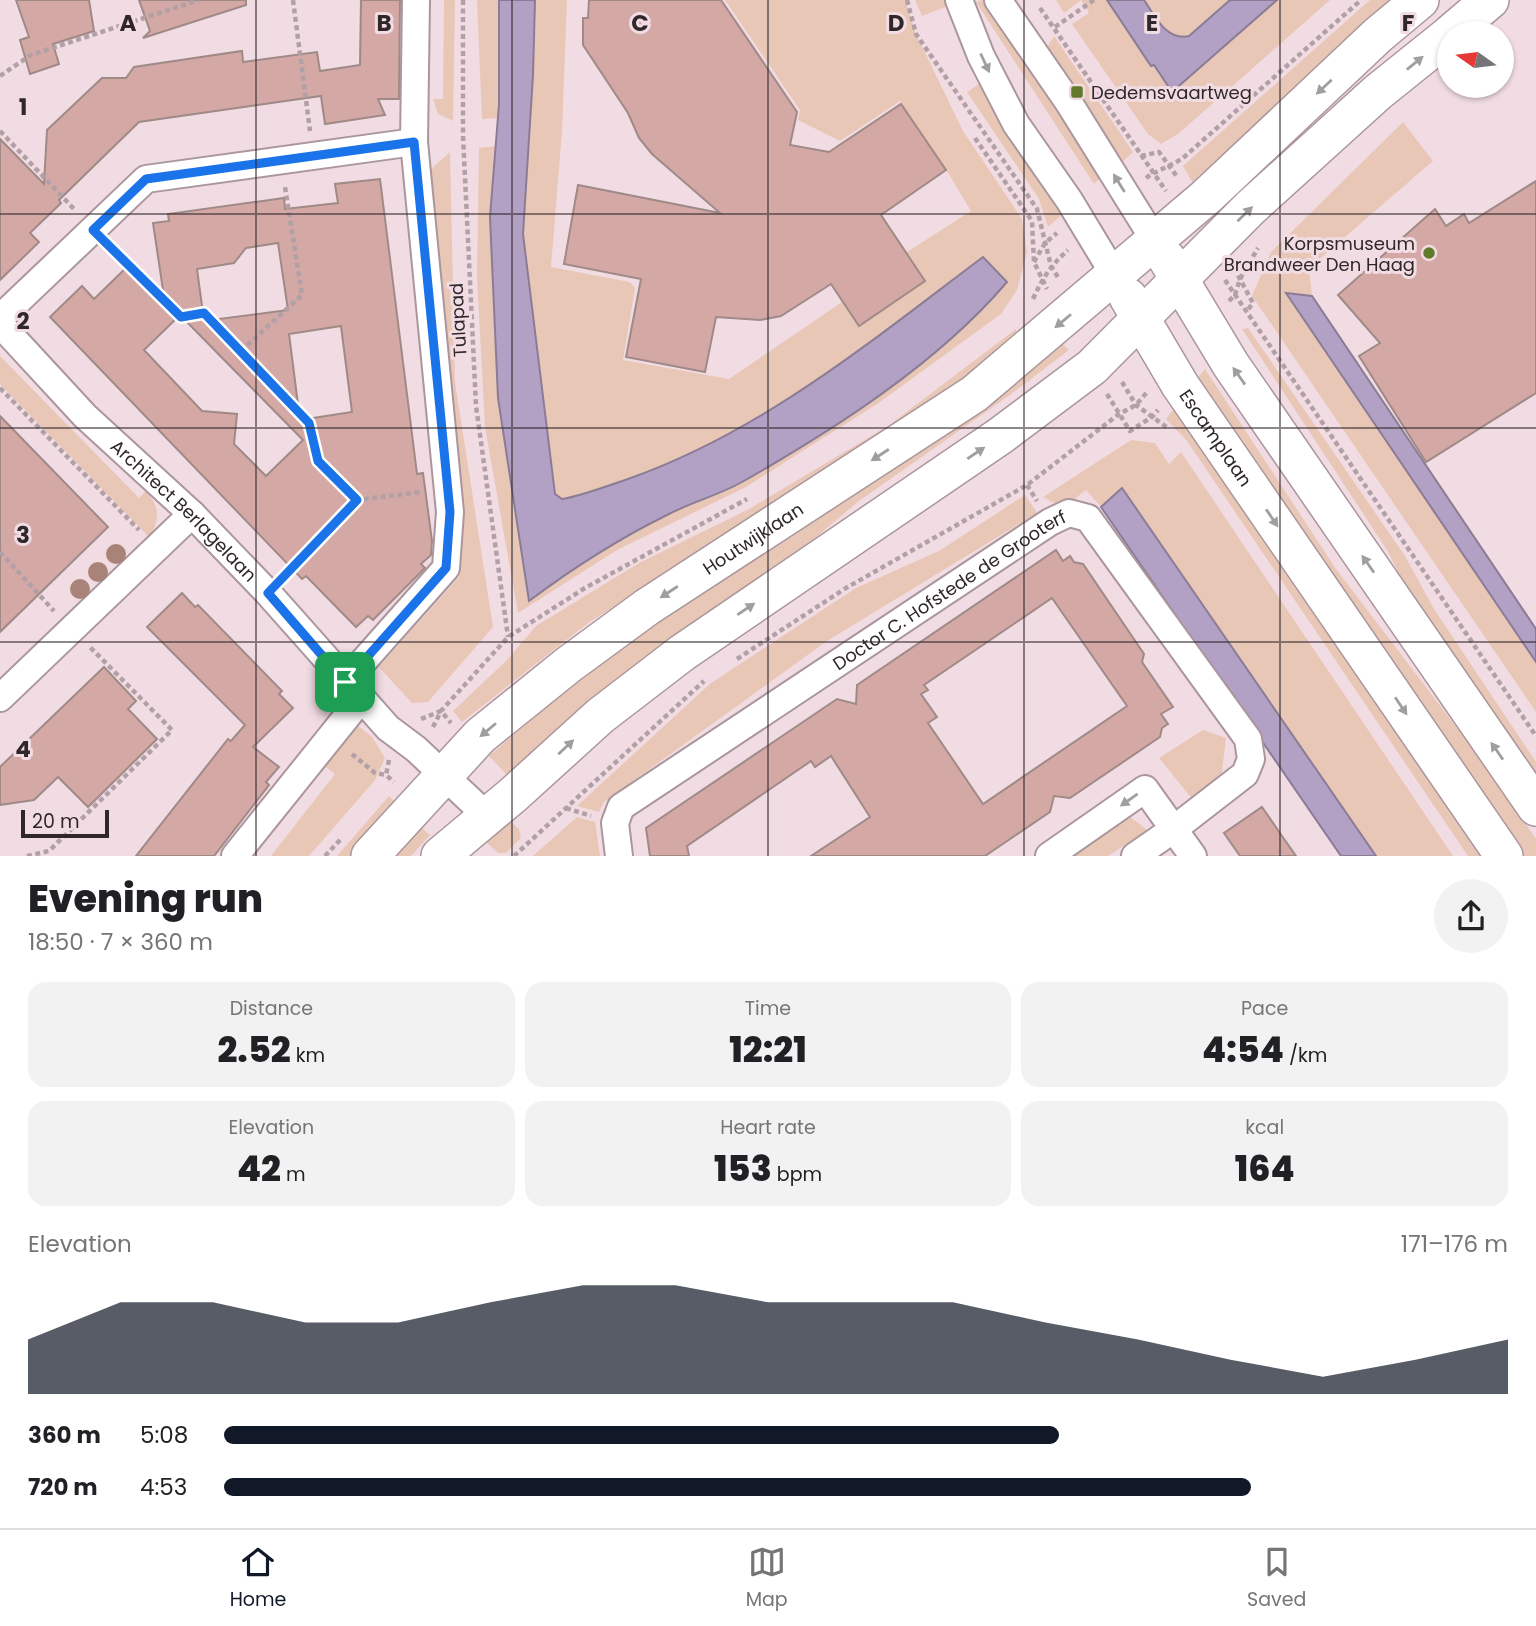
<!DOCTYPE html>
<html lang="en">
<head>
<meta charset="utf-8">
<style>
  body { margin:0; font-family:Poppins,sans-serif; background:#f2f2f2; color:#202124; height:100vh; display:flex; flex-direction:column; font-size:26px; white-space:nowrap }
  * { box-sizing:border-box; margin:0 }
  p { font-size:23px; color:#757577 }
  .icon { flex:none; width:38px; height:38px; fill:none; stroke:currentColor; stroke-width:2; stroke-linecap:round; stroke-linejoin:round }
  .map { position:relative; height:856px; overflow:hidden }
  .drawer { display:flex; flex-direction:column; background:#fff; flex:1 }
  .drawer>* { flex:none }
  .needle { width:46px; rotate:284deg }
  .buttons { position:absolute; left:1437px; top:21px; display:grid; gap:14px }
  .buttons a { display:grid; place-items:center; width:77px; height:77px; border-radius:50%; background:#fff; box-shadow:0 2px 5px #0004; font-size:35px }
  .scale { position:absolute; left:21px; bottom:18px; width:88px; box-sizing:border-box; padding-left:7px; border:4px solid #2f272a; border-top:0; font-size:19px; line-height:24px; white-space:nowrap; color:#2f272a; -webkit-text-stroke:5px #f2dce3; paint-order:stroke }
  .pin { position:absolute; display:grid; place-items:center; width:60px; height:60px; color:#fff; margin:-30px; border-radius:14px; box-shadow:0 4px 10px #0006 }
  .round { display:grid; place-items:center; flex:none; width:74px; height:74px; border-radius:37px; background:#f2f2f2 }
  .head { display:flex; align-items:center; justify-content:space-between; height:119px; padding:0 28px }
  h1 { font-size:38px; font-weight:800; line-height:52px }
  .stats { display:grid; grid-template-columns:repeat(3,1fr); gap:10px; height:119px; padding:7px 28px }
  .stats div { display:grid; align-content:center; border-radius:18px; background:#f2f2f2; text-align:center }
  .stats b { font-size:35px; font-weight:800 }
  .stats small { font-size:19px; font-weight:400 }
  .stats p { font-size:19px }
  .chart { height:196px; padding:14px 28px }
  .chart p { display:flex; justify-content:space-between }
  .chart svg { width:100%; height:126px; margin-top:7px; fill:#111827; opacity:.7 }
  ul { padding:0 28px; list-style:none; font-size:23px }
  li { display:grid; grid-template-columns:112px 84px 1fr; align-items:center; height:52px }
  li i { height:18px; border-radius:9px; background:#111827 }
  .menu { display:flex; justify-content:space-around; align-items:center; height:98px; border-top:2px solid #e0e0e0; background:#fff; font-size:19px; color:#757577 }
  .menu a { display:grid; justify-items:center; gap:4px }
  .menu .selected { color:#111827 }
  .map>svg:first-child { display:block }
  .green { fill:#e8c7b6 }
  .water { fill:#b2a1c4; stroke:#8b7c96; stroke-width:2 }
  .building { fill:#d4a8a5; stroke:#9f8a88; stroke-width:2; fill-rule:evenodd }
  .lines { fill:none; stroke-linecap:round; stroke-linejoin:round }
  .minor-casing { stroke:#aa969c; stroke-width:30 }
  .secondary-casing { stroke:#aa969c; stroke-width:40 }
  .path { stroke:#b1a0a5; stroke-width:4.5; stroke-dasharray:5 3.5; stroke-linecap:butt }
  .minor { stroke:#fff; stroke-width:26 }
  .secondary { stroke:#fff; stroke-width:37 }
  .tree { fill:#a98377 }
  .oneway { fill:#a19e9f }
  .route-casing { stroke:#fff; stroke-width:14 }
  .route { stroke:#1a73e8; stroke-width:9 }
  .grid { fill:none; stroke:#2f272a; stroke-width:2; stroke-opacity:0.55 }
  .poi-dot { fill:#61792b; stroke:#f2dce3; stroke-width:2.5 }
  .labels { text-anchor:middle; dominant-baseline:central; stroke-width:6; stroke-linejoin:round; paint-order:stroke }
  .poi-label { font-size:18px; fill:#2f272a; stroke:#f2dce3; text-anchor:start }
  .street-label { font-size:18px; fill:#2f272a; stroke:#f2dce3 }
  .grid-label { font-size:23px; text-anchor:middle; font-weight:bold; fill:#2f272a; stroke:#f2dce3; stroke-width:6; stroke-linejoin:round; paint-order:stroke }
</style>
</head>
<body>
<div class="map">
<svg width="1536" height="856" viewBox="0 0 1536 856">
  <rect width="100%" height="100%" fill="#f2dce3"/>
  <g class="green">
    <path d="M444,0H455L453,121L438,114L433,99H443Z"/>
    <path d="M477,0H499L498,118L482,119Z"/>
    <path d="M535,0H567L562,132L551,267L630,282L635,288L623,360L729,379L842,302L859,327L926,281L907,252L971,211L947,171L900,101L840,141L798,120L800,110L725,0H905L916,34L963,131L1022,219L1027,252L1017,290L1001,314L877,404L746,487L617,550L518,613L485,427L477,277L479,148L496,146L490,217L511,492L530,600L598,554L670,513L739,483L873,400L942,345L995,296L1007,282L842,364L729,435L672,463L581,495L562,499L555,494L523,234L533,75Z"/>
    <path d="M915,0H949L951,5L922,16Z"/>
    <path d="M982,0L1102,176L1094,184L976,2Z"/>
    <path d="M1056,0H1330L1178,134L1161,144L1148,134L1072,24L1089,13L1081,0L1064,13Z"/>
    <path d="M1370,0H1398L1193,183L1183,166Z"/>
    <path d="M1054,36L1133,152L1117,167L1042,56Z"/>
    <path d="M982,82L1065,212L1048,227L1039,199L967,92Z"/>
    <path d="M1403,122L1433,161L1309,268L1312,296L1286,294L1536,663V712L1252,296L1271,252Z"/>
    <path d="M450,152L455,382L493,627L428,702L412,703L379,667L459,577L450,512L428,172Z"/>
    <path d="M1248,328L1405,556L1434,609L1536,762V787L1423,621L1387,550L1242,329Z"/>
    <path d="M1016,329V341L894,433L588,623L462,722L453,711L506,661L536,626L639,563L749,509L888,426Z"/>
    <path d="M1062,343L1069,350L1010,395L859,501L753,590L510,778L489,756L586,673L676,607Z"/>
    <path d="M0,356L139,498L146,491C161,509 159,518 150,538L0,384Z"/>
    <path d="M1205,369L1336,569L1493,775L1536,839V856H1523L1224,417L1192,384Z"/>
    <path d="M1179,402L1488,856H1468L1187,441L1166,419Z"/>
    <path d="M1131,440L1155,443L1169,464L1181,452L1453,856H1376L1123,488L1101,507L1086,490L1063,508L1043,497Z"/>
    <path d="M1025,495L1037,513L827,641L604,802L599,812L577,806L711,683L856,588L939,551Z"/>
    <path d="M355,723L372,737L385,758L375,780L309,856H271L335,774L319,762Z"/>
    <path d="M1203,730L1226,738L1221,780L1193,800L1159,758Z"/>
    <path d="M389,796L397,804L351,856H337Z"/>
    <path d="M1129,816L1147,830L1108,856H1071Z"/>
    <path d="M577,817L595,822L600,856H533Z"/>
    <path d="M508,819L519,829L521,838L506,853H498L485,841Z"/>
    <path d="M416,823L430,835L411,856H388Z"/>
  </g>
  <g class="water">
    <path d="M499,0H535L533,75L523,234L555,494L562,499C585,495 606,486 628,479C762,432 871,341 983,257L1007,282C937,364 835,429 742,482C719,495 692,502 669,514C620,538 573,568 529,601L498,398L490,217L499,104Z"/>
    <path d="M1107,0H1144C1155,16 1166,41 1189,36L1230,0H1277L1172,92L1154,65L1151,66Z"/>
    <path d="M1286,293L1312,296L1536,629V662Z"/>
    <path d="M1122,488L1376,856H1341L1101,507Z"/>
  </g>
  <g class="building">
    <path d="M16,0H89L94,31L53,44L59,64L30,74L20,40L29,37Z"/>
    <path d="M139,0H246V5L143,38L150,31Z"/>
    <path d="M361,0H400L399,99H378L385,115L325,124L321,96L139,122L59,200L61,203L30,233L39,242L0,280V139L44,184L47,130L102,78H126L134,67L242,51L243,62L317,52L320,71L360,65Z"/>
    <path d="M589,0H721L797,112L790,145L829,152L901,104L946,170L881,215L925,281L859,326L831,284L781,316L760,320L716,317L705,372L626,357L641,279L564,264L578,185L720,213L652,154L639,138L628,113L583,45V18H588Z"/>
    <path d="M380,179L417,474L423,473L432,541L431,555L421,564L425,568L373,620L368,616L356,627L306,576L302,579L50,317L82,286L94,299L125,269L166,310L153,223L169,221L168,214L284,198L285,209L338,203L335,184ZM278,243L288,310L204,321L197,269L234,263L246,248ZM180,315L303,440L266,476L234,444L237,414L202,411L144,350ZM341,326L352,412L300,420L289,334Z"/>
    <path d="M1536,181V393L1426,462L1359,356L1380,343L1338,295L1435,209L1446,226L1464,214L1469,223Z"/>
    <path d="M0,416L108,527L0,632Z"/>
    <path d="M1056,550L1063,561L1070,556L1074,562L1083,564L1144,654L1142,662L1173,707L1161,714L1168,724L1162,728L1160,737L1070,798L1054,796L1050,812L985,856H811L870,817L831,756L815,767L811,761L687,846L689,856H650L646,828L837,699L856,704L857,685ZM1052,598L1127,706L983,804L928,723L937,717L921,694L928,690L924,685Z"/>
    <path d="M182,593L195,607L198,605L282,691L279,694L293,708L253,747L279,767L266,782L269,785L214,856H136L228,739L231,741L245,725L147,627Z"/>
    <path d="M104,667L136,701L128,709L157,739L88,807L58,777L34,800L0,805V767Z"/>
    <path d="M1262,807L1282,836L1296,856H1240L1224,833Z"/>
  </g>
  <g class="lines">
    <g class="minor-casing">
      <g id="minor">
        <path d="M959,0L981,56L1016,124L1069,200L1115,276"/>
        <path d="M998,0L1069,103L1155,241"/>
        <path d="M0,318L146,179L414,142"/>
        <path id="s1" d="M0,324L85,416L192,514L268,593L388,728L416,749L487,816"/>
        <path d="M345,682L446,568L450,512L414,142L416,0"/>
        <path d="M0,698L192,514"/>
        <path d="M235,856L361,699"/>
        <path id="s2" d="M619,856L615,823L621,807L1050,522L1069,513L1088,518L1248,739L1251,759L1245,774L1174,829L1135,856"/>
        <path d="M1049,856L1145,789L1193,856"/>
      </g>
    </g>
    <g class="secondary-casing">
      <g id="secondary">
        <path d="M1451,33L1490,0"/>
        <path d="M1167,259L1231,365L1536,807"/>
        <path id="s3" d="M1128,297L1180,385L1504,856"/>
        <path id="s4" d="M370,856L480,736L568,665L647,607L974,394L1206,197L1378,35L1420,0"/>
        <path d="M440,856L513,795L600,716L682,653L1000,436L1092,367L1250,208L1378,92L1449,35"/>
      </g>
    </g>
    <g class="path">
      <path d="M293,0L310,131"/>
      <path d="M463,0V136L476,406L508,637"/>
      <path d="M907,0L916,34L1037,209L1051,266L1059,279"/>
      <path d="M1040,8L1166,191"/>
      <path d="M1055,27L1094,0"/>
      <path d="M0,76L31,55L199,0"/>
      <path d="M0,131L74,209"/>
      <path d="M975,138L1032,221L1034,262L1047,289"/>
      <path d="M1141,156L1159,152L1178,178"/>
      <path d="M1146,178C1157,170 1171,166 1183,158L1361,0"/>
      <path d="M112,248L181,317L204,313L309,423L318,461L357,500L421,492"/>
      <path d="M1034,262L1045,243L1057,233"/>
      <path d="M1234,268L1253,303L1246,312"/>
      <path d="M1225,280L1536,736"/>
      <path d="M1033,299C1042,279 1051,265 1068,250"/>
      <path d="M1229,301L1235,295L1240,279L1258,248"/>
      <path d="M241,351L302,295L285,187"/>
      <path d="M1122,382L1136,405L1169,429"/>
      <path d="M0,388L139,530"/>
      <path d="M1107,394L1130,431L1152,417L1158,410"/>
      <path d="M1027,485L1037,501"/>
      <path d="M0,552L54,611"/>
      <path d="M287,573L357,500"/>
      <path d="M737,659L846,588L1027,485L1119,414L1136,405L1148,391"/>
      <path d="M421,719L441,711L451,723"/>
      <path d="M433,727L441,711L508,637L585,588L747,499"/>
      <path d="M352,754L375,773L386,775"/>
      <path d="M389,760L386,775L394,782"/>
      <path d="M566,808L591,816"/>
      <path d="M27,856L49,851L172,730L90,647"/>
      <path d="M325,856L341,839"/>
      <path d="M514,856L704,681"/>
    </g>
    <use href="#minor" class="minor"/>
    <use href="#secondary" class="secondary"/>
  </g>
  <g class="tree">
    <circle cx="116" cy="554" r="10"/>
    <circle cx="98" cy="572" r="10"/>
    <circle cx="80" cy="589" r="10"/>
  </g>
  <defs><path id="oneway-solid" d="M-6-.8H1V-3.2L6.5 0L1 3.2V.8H-6Z" transform="scale(1.75)"/></defs>
  <g class="oneway">
    <use href="#oneway-solid" transform="translate(985 63) rotate(65)"/>
    <use href="#oneway-solid" transform="translate(1415 63) rotate(-39)"/>
    <use href="#oneway-solid" transform="translate(1324 87) rotate(137)"/>
    <use href="#oneway-solid" transform="translate(1119 183) rotate(-122)"/>
    <use href="#oneway-solid" transform="translate(1245 214) rotate(-44)"/>
    <use href="#oneway-solid" transform="translate(1063 321) rotate(140)"/>
    <use href="#oneway-solid" transform="translate(1239 376) rotate(-125)"/>
    <use href="#oneway-solid" transform="translate(976 453) rotate(-34)"/>
    <use href="#oneway-solid" transform="translate(880 455) rotate(147)"/>
    <use href="#oneway-solid" transform="translate(1272 518) rotate(56)"/>
    <use href="#oneway-solid" transform="translate(1368 564) rotate(-125)"/>
    <use href="#oneway-solid" transform="translate(669 592) rotate(147)"/>
    <use href="#oneway-solid" transform="translate(746 609) rotate(-34)"/>
    <use href="#oneway-solid" transform="translate(1401 706) rotate(56)"/>
    <use href="#oneway-solid" transform="translate(488 730) rotate(140)"/>
    <use href="#oneway-solid" transform="translate(566 747) rotate(-43)"/>
    <use href="#oneway-solid" transform="translate(1497 751) rotate(-125)"/>
    <use href="#oneway-solid" transform="translate(1129 800) rotate(145)"/>
  </g>
  <g class="lines">
    <g class="route-casing">
      <path id="route" d="M414,142L450,512L446,568L345,682L268,593L357,500L318,461L309,423L204,313L181,317L93,230L146,179Z"/>
    </g>
    <use href="#route" class="route"/>
  </g>
  <path class="grid" d="M256,0V856M512,0V856M768,0V856M1024,0V856M1280,0V856M0,214H1536M0,428H1536M0,642H1536"/>
  <g class="poi-dot">
    <rect x="1070" y="85" width="14" height="14" rx="3.5"/>
    <circle cx="1429" cy="253" r="7"/>
  </g>
  <g class="labels">
    <g class="poi-label">
      <text x="1091" y="92">Dedemsvaartweg</text>
      <text x="1415" y="243" text-anchor="end">Korpsmuseum<tspan x="1415" dy="21">Brandweer Den Haag</tspan></text>
    </g>
    <g class="street-label">
      <text transform="translate(458 320) rotate(-93)">Tulapad</text>
      <text stroke="none"><textPath href="#s3" startOffset="166">Escamplaan</textPath></text>
      <text stroke="none"><textPath href="#s1" startOffset="262">Architect Berlagelaan</textPath></text>
      <text stroke="none"><textPath href="#s4" startOffset="500">Houtwijklaan</textPath></text>
      <text stroke="none"><textPath href="#s2" startOffset="444">Doctor C. Hofstede de Grooterf</textPath></text>
    </g>
  </g>
  <g class="grid-label">
    <text x="128" y="31">A</text>
    <text x="384" y="31">B</text>
    <text x="640" y="31">C</text>
    <text x="896" y="31">D</text>
    <text x="1152" y="31">E</text>
    <text x="1408" y="31">F</text>
    <text x="23" y="115">1</text>
    <text x="23" y="329">2</text>
    <text x="23" y="543">3</text>
    <text x="23" y="757">4</text>
  </g>
</svg>
<div class="buttons">
<a><svg class="needle" viewBox="-14 -14 28 28"><path d="M0-13l5 13h-10z" fill="#e53935"/><path d="M0 13l5-13h-10z" fill="#757577"/></svg></a>
</div>
<div class="scale">20 m</div>
<div class="pin" style="left:345px;top:682px;background:#1e9e55"><svg class="icon" aria-label="arrive" viewBox="0 0 24 24"><path d="M6 21V4h12l-3 4 3 4H6"/></svg></div>
</div>
<section class="drawer">
<div class="head"><div><h1>Evening run</h1><p>18:50 · 7 × 360 m</p></div><a class="round"><svg class="icon" aria-label="share" viewBox="0 0 24 24"><path d="M12 15V3M7 8l5-5 5 5M5 13v7h14v-7"/></svg></a></div>
<div class="stats">
<div><p>Distance</p><b>2.52<small> km</small></b></div>
<div><p>Time</p><b>12:21</b></div>
<div><p>Pace</p><b>4:54<small> /km</small></b></div>
</div>
<div class="stats">
<div><p>Elevation</p><b>42<small> m</small></b></div>
<div><p>Heart rate</p><b>153<small> bpm</small></b></div>
<div><p>kcal</p><b>164</b></div>
</div>
<div class="chart"><p><span>Elevation</span>171–176 m</p>
<svg viewBox="0 0 160 44" preserveAspectRatio="none"><path d="M0 44V25L10 12L20 12L30 19L40 19L50 12L60 6L70 6L80 12L90 12L100 12L110 19L120 25L130 32L140 38L150 32L160 25V44z"/></svg>
</div>
<ul>
<li><b>360 m</b>5:08<i style="width:65%"></i></li>
<li><b>720 m</b>4:53<i style="width:80%"></i></li>
</ul>
</section>
<nav class="menu">
<a class="selected"><svg class="icon" aria-label="home" viewBox="0 0 24 24"><path d="M3 11l9-7 9 7M6 9v11h12V9"/></svg>Home</a>
<a><svg class="icon" aria-label="map" viewBox="0 0 24 24"><path d="M3 6l6-2 6 2 6-2v14l-6 2-6-2-6 2zM9 4v14M15 6v14"/></svg>Map</a>
<a><svg class="icon" aria-label="saved" viewBox="0 0 24 24"><path d="M7 4h10v16l-5-4-5 4z"/></svg>Saved</a>
</nav>
</body>
</html>
